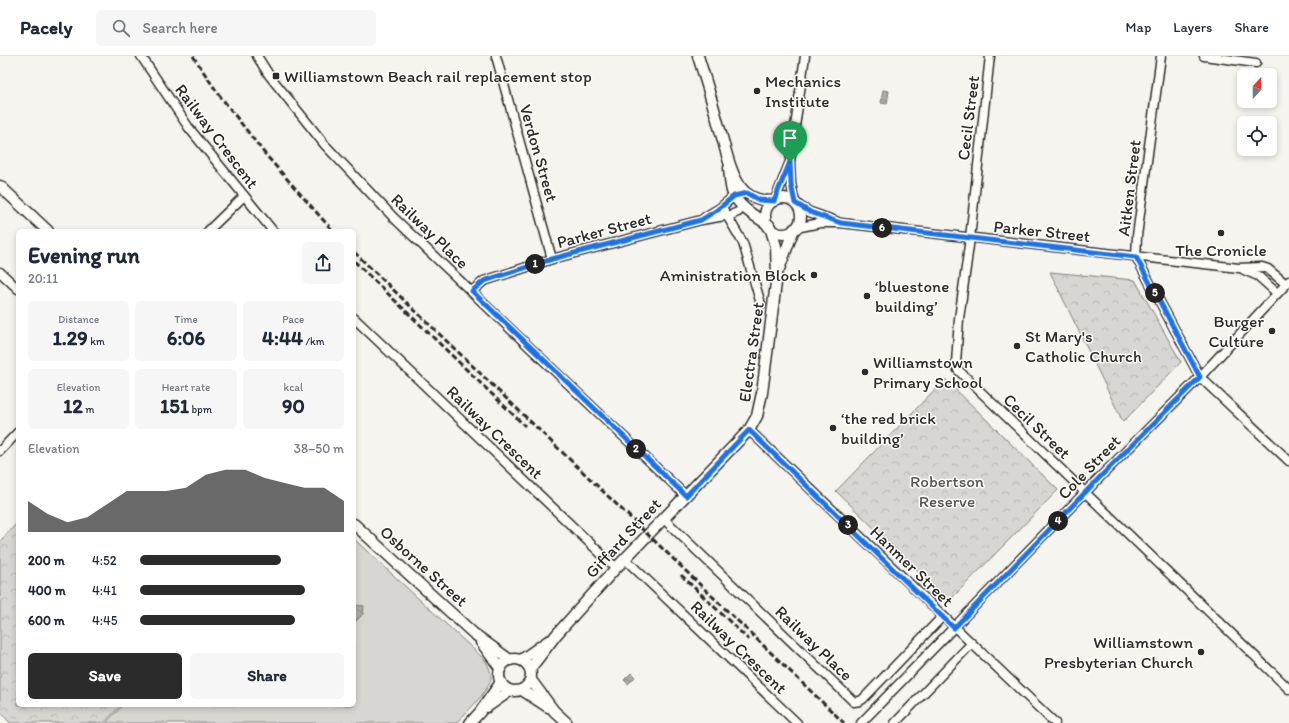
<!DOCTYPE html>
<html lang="en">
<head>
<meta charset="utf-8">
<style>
  body { margin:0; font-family:Itim,sans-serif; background:#f6f6f7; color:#1f2937; height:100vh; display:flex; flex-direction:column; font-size:15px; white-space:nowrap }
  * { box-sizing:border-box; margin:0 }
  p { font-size:13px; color:#747a83 }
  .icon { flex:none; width:22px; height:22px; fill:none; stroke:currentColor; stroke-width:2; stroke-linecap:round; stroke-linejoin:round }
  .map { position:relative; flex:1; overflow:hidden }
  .panel { position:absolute; left:16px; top:173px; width:340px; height:478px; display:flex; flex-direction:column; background:#fff; border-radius:6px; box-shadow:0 2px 6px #0003 }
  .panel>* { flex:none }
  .needle { width:26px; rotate:21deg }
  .fabs { position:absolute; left:1237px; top:12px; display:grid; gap:8px }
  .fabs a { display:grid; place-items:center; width:40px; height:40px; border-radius:6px; background:#fff; box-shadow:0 2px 6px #0003; font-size:20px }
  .pin { position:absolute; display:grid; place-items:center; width:34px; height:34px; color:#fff; margin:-41px -17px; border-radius:50% 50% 50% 0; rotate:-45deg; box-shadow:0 0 4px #0007 }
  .pin .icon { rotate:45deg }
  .km { position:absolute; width:20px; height:20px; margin:-10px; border-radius:50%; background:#222; color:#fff; font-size:11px; line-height:20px; text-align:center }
  .round { display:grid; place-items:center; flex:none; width:42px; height:42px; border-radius:6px; background:#f6f6f7 }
  .headline { display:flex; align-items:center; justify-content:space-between; height:68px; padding:0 12px }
  h1 { font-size:22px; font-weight:700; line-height:30px }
  .stats { display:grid; grid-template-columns:repeat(3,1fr); gap:6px; height:68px; padding:4px 12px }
  .stats div { display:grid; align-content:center; border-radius:6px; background:#f6f6f7; text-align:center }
  .stats b { font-size:20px; font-weight:700 }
  .stats small { font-size:11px; font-weight:400 }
  .stats p { font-size:11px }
  .chart { height:112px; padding:8px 12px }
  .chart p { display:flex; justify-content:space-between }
  .chart svg { width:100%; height:72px; margin-top:4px; fill:#2b2b2b; opacity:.7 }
  .action { display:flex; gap:8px; margin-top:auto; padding:8px 12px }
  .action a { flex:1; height:46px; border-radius:6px; background:#2b2b2b; color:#fff; font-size:16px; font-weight:700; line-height:46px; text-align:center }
  .action a+a { background:#f6f6f7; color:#1f2937 }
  ul { padding:0 12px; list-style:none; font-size:13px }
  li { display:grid; grid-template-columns:64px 48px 1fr; align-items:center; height:30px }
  li i { height:10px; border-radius:5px; background:#2b2b2b }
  header { display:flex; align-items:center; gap:24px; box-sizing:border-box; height:56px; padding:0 20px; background:#fff; border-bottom:1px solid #e0e1e3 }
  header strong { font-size:19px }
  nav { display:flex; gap:22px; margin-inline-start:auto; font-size:14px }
  .search { width:280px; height:36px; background:#f6f6f7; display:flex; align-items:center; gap:10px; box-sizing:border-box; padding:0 14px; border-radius:6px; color:#747a83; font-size:15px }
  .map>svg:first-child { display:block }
  .green { fill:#d7d6d2; stroke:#81807e }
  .forest { fill:url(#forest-crowns); stroke:#81807e }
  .water { fill:url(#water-waves); stroke:#797877 }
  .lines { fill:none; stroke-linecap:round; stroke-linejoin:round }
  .minor-casing { stroke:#2b2b2b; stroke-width:11 }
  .tertiary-casing { stroke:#2b2b2b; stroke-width:13 }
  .minor { stroke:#fdfcf7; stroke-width:8 }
  .tertiary { stroke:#fdfcf7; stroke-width:10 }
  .rail { stroke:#2b2b2b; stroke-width:3; stroke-dasharray:6 3; stroke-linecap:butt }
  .route-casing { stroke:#fff; stroke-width:8 }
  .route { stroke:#1a73e8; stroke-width:5 }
  .poi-dot { fill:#2b2b2b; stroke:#fdfcf7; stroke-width:1.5 }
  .labels { text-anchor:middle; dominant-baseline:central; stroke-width:3; stroke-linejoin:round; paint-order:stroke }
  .poi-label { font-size:17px; fill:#2b2b2b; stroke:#fdfcf7; text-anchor:start }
  .street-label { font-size:17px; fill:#2b2b2b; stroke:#fdfcf7 }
  .park-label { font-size:17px; fill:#565655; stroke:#fdfcf7 }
</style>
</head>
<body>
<header>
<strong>Pacely</strong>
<div class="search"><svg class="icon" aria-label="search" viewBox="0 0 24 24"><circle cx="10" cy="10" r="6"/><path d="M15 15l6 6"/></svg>Search here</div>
<nav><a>Map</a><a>Layers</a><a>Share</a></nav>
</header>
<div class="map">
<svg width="1289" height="667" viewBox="0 0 1289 667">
  <defs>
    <pattern id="forest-crowns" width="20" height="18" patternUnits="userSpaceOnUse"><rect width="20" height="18" fill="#d7d6d2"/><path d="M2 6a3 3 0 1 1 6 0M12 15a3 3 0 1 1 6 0" fill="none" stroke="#b9b8b4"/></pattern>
    <pattern id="water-waves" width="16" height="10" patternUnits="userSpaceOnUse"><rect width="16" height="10" fill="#adaca9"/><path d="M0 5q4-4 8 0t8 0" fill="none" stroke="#8d8c8a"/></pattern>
  </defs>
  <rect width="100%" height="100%" fill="#f5f4ef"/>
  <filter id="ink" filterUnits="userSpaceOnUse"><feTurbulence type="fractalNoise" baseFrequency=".025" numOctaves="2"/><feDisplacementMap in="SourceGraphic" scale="8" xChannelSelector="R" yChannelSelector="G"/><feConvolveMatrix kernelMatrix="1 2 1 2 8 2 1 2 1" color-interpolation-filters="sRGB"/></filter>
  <g filter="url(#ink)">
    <path class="green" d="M354,483L485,604C488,609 491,615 491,622C490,634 465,658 456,667H106L123,649H354Z"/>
    <g class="forest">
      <path d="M1050,216L1135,224L1181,306L1123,366Z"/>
      <path d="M945,323L1058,434L949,545L836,435Z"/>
      <path d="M18,466V649H121L104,667H10L0,655V485Z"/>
    </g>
    <g class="water">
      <path d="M883,34L889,35L887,48L881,47Z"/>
      <path d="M354,549L364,550L363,558L354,567Z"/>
      <path d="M631,617L635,621L628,628L624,624Z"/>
    </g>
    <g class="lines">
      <g class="minor-casing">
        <g id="minor">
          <path d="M141,0L189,72L273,175"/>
          <path d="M257,0L269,19L325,89L394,162L686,440"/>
          <path d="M496,0L552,203"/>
          <path d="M990,0L970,182L959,263L956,307L958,314L1289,633"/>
          <path d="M1161,0L1137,180L1136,201L1200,321L1289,405"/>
          <path d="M1204,0L1256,7"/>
          <path d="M775,144L789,108"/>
          <path d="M795,147L791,128L790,106L805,0"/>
          <path d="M796,148L810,156L836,165"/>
          <path d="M722,151L743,187L761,248"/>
          <path d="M705,161L720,152L734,140"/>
          <path d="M796,172L820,167H841L1239,212L1262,211L1268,213L1286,228"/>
          <path d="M208,175L244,140"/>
          <path d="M1244,214L1258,220L1277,237"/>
          <path d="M0,216L18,233"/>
          <path d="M472,235L484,225L552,203L701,164L731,159L738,156L743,151"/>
          <path d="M354,262L616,512"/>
          <path d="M749,374L1055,667"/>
          <path d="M0,395L18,376"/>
          <path d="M663,462L854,646L860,645L863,643L942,561"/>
          <path d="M625,503L797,667"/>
          <path d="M861,667L1103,418L1200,321L1289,225"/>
          <path d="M895,667L971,588"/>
        </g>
      </g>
      <g class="tertiary-casing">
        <g id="tertiary">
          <path d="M698,0C706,25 713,49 720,74C725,91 731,121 743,134C752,143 762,145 774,145"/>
          <path d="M729,112C730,120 730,128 732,135C737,150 756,161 769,169"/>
          <path d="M0,130L48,175"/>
          <circle cx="783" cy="160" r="18"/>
          <path d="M779,213L794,173"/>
          <path d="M354,468L473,577L510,604"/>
          <path d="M481,586L500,612"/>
          <circle cx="515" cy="619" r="16"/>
          <path d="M521,604L548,585"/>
          <path d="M530,613L556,579L616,512L749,374L757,360L762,337L777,219L776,190L770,171"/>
          <path d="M531,624L554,655L567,667"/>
          <path d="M522,634L548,651"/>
          <path d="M487,651L510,635"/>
          <path d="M470,667L480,656L501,626"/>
        </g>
      </g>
      <use href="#minor" class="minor"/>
      <use href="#tertiary" class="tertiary"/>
      <g class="rail">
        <path d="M193,0L217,36L265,98L333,175"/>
        <path d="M354,196L844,667"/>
        <path d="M354,205L525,370"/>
        <path d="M681,519L749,584"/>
      </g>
    </g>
  </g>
  <g class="lines" filter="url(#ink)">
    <g class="route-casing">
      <path id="route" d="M790,106L791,128L795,147L810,156L841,167L1136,201L1200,321L1103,418L954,572L749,374L686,440L472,235L484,225L552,203L701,164L717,154L734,140L747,137L759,144L774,145Z"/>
    </g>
    <use href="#route" class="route"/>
  </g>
  <g class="poi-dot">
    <rect x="272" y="16" width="8" height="8" rx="2"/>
    <circle cx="757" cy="35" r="4"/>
    <circle cx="1221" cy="177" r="4"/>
    <circle cx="814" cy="219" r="4"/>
    <circle cx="867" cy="240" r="4"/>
    <circle cx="1272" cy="275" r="4"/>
    <circle cx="1017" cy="290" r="4"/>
    <circle cx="865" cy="316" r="4"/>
    <circle cx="833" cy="372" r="4"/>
    <circle cx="1201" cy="596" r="4"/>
  </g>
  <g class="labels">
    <g class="poi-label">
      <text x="284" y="20">Williamstown Beach rail replacement stop</text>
      <text x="765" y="25">Mechanics<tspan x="765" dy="20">Institute</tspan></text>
      <text x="1221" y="194" text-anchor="middle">The Cronicle</text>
      <text x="806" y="219" text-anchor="end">Aministration Block</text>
      <text x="875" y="230">‘bluestone<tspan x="875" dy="20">building’</tspan></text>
      <text x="1264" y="265" text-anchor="end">Burger<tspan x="1264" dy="20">Culture</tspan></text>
      <text x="1025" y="280">St Mary's<tspan x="1025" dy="20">Catholic Church</tspan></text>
      <text x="873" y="306">Williamstown<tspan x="873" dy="20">Primary School</tspan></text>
      <text x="841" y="362">‘the red brick<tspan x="841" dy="20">building’</tspan></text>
      <text x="1193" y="586" text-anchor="end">Williamstown<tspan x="1193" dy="20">Presbyterian Church</tspan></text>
    </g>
    <g class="street-label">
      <text transform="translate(968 62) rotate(-83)">Cecil Street</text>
      <text transform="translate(217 80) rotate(53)">Railway Crescent</text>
      <text transform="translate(539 97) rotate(74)">Verdon Street</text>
      <text transform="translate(1129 132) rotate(-83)">Aitken Street</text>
      <text transform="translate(604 174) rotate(-15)">Parker Street</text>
      <text transform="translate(430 175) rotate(44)">Railway Place</text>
      <text transform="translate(1042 175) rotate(6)">Parker Street</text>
      <text transform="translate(751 296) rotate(-82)">Electra Street</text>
      <text transform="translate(1037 370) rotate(44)">Cecil Street</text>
      <text transform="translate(495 376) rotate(44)">Railway Crescent</text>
      <text transform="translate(1089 411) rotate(-46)">Cole Street</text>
      <text transform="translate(623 482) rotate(-47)">Giffard Street</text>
      <text transform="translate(424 510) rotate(42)">Osborne Street</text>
      <text transform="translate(912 510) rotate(44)">Hanmer Street</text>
      <text transform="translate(814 587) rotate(44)">Railway Place</text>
      <text transform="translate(739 591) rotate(44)">Railway Crescent</text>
    </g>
    <g class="park-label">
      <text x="947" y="425">Robertson<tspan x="947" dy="20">Reserve</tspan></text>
    </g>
  </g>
</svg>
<div class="fabs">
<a><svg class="needle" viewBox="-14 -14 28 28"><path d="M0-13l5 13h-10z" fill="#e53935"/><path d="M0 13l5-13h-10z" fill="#747a83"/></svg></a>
<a><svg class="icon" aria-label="locate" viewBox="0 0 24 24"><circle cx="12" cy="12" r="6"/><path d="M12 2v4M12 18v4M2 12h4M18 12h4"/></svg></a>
</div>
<div class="pin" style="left:790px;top:106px;background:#1e9e55"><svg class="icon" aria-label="arrive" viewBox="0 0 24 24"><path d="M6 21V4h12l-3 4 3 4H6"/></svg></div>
<b class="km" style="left:535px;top:208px">1</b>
<b class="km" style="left:636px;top:393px">2</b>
<b class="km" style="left:848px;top:469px">3</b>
<b class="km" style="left:1058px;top:465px">4</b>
<b class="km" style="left:1155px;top:237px">5</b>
<b class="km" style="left:882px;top:172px">6</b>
<section class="panel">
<div class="headline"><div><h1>Evening run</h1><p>20:11</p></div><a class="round"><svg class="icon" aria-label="share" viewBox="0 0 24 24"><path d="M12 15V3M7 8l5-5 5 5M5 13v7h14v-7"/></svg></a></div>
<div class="stats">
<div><p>Distance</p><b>1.29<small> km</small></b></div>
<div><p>Time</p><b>6:06</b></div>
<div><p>Pace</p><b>4:44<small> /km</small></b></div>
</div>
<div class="stats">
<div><p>Elevation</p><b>12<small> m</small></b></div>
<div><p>Heart rate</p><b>151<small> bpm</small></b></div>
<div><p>kcal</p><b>90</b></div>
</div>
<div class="chart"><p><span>Elevation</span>38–50 m</p>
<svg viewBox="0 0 160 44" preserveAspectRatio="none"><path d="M0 44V25L10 33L20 38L30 35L40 27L50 19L60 19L70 19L80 17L90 9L100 6L110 6L120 11L130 14L140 17L150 17L160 25V44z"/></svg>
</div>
<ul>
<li><b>200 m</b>4:52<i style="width:69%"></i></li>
<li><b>400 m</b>4:41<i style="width:81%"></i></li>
<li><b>600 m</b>4:45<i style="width:76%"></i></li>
</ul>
<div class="action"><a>Save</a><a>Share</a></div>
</section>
</div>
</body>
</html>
